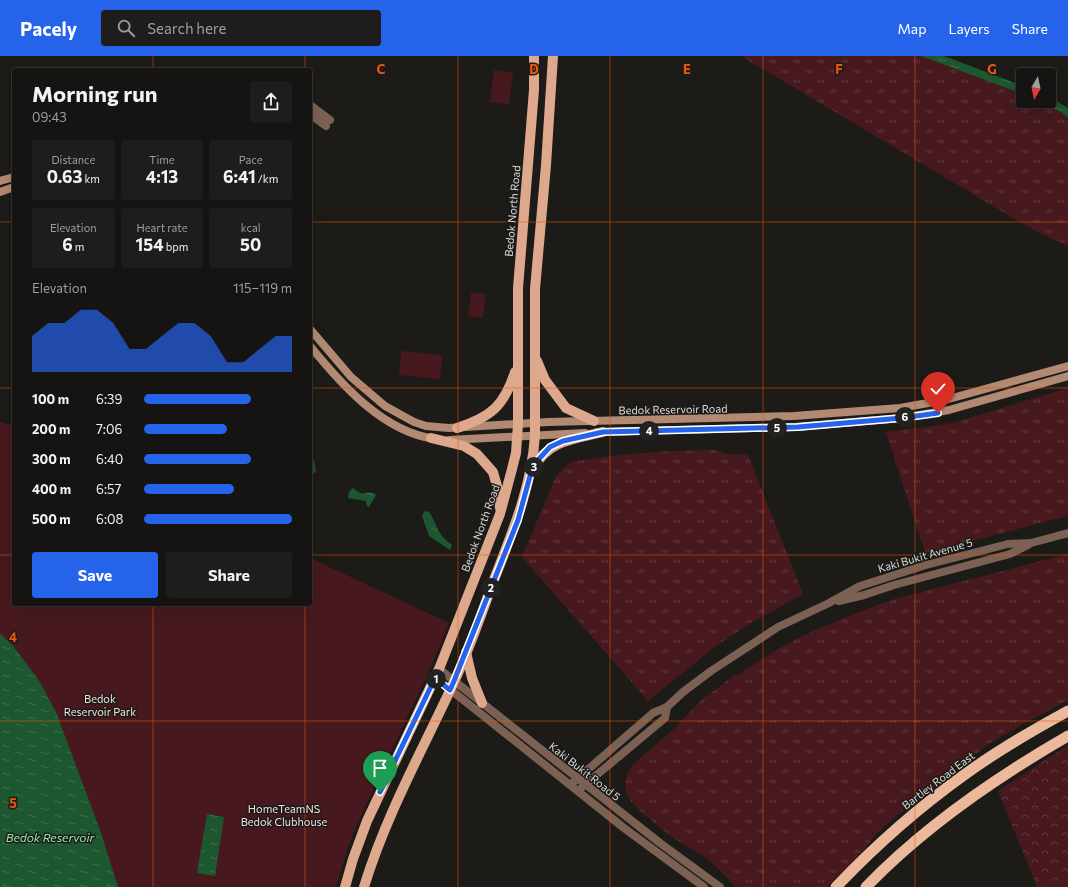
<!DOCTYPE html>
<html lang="en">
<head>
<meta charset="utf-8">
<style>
  body { margin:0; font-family:Commissioner,sans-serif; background:#1e1d1b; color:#f1f3f6; height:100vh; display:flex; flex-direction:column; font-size:15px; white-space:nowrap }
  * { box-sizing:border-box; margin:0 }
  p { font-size:13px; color:#9d9e9f }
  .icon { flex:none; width:22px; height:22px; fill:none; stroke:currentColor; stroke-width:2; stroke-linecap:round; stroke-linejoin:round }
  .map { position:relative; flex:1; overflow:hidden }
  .panel { position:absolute; left:12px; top:12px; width:300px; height:538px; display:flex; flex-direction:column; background:#151412; border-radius:4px; box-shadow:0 4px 16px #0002,0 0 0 1px #343332 }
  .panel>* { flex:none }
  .needle { width:26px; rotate:189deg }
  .tools { position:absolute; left:1016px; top:12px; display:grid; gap:8px }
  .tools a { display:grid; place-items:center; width:40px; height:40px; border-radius:4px; background:#151412; box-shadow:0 4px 16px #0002,0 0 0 1px #343332; font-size:20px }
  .pin { position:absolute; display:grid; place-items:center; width:34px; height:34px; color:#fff; margin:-41px -17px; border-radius:50% 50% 50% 0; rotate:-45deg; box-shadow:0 0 4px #0007 }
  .pin .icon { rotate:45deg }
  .km { position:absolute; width:20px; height:20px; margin:-10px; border-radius:50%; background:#222; color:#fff; font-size:11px; line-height:20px; text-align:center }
  .round { display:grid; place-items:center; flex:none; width:42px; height:42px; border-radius:4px; background:#1e1d1b }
  .summary { display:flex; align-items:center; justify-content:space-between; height:68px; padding:0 20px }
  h1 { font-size:22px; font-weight:700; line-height:30px }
  .stats { display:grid; grid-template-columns:repeat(3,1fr); gap:6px; height:68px; padding:4px 20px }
  .stats div { display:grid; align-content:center; border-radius:4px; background:#1e1d1b; text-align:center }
  .stats b { font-size:17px; font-weight:700 }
  .stats small { font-size:11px; font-weight:400 }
  .stats p { font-size:11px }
  .chart { height:112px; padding:8px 20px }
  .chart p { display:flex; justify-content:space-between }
  .chart svg { width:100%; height:72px; margin-top:4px; fill:#2563eb; opacity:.7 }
  .primary-button { display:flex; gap:8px; margin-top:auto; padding:8px 20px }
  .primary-button a { flex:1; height:46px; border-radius:4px; background:#2563eb; color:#fff; font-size:16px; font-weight:700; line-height:46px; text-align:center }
  .primary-button a+a { background:#1e1d1b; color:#f1f3f6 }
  ul { padding:0 20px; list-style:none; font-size:13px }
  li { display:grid; grid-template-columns:64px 48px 1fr; align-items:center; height:30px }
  li i { height:10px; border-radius:5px; background:#2563eb }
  header { display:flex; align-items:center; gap:24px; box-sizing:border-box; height:56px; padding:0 20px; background:#2563eb; color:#fff }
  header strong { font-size:19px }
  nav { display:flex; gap:22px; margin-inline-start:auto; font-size:14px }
  .search { width:280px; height:36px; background:#1e1d1b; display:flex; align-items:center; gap:10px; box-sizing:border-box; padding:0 14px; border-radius:4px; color:#9d9e9f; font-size:15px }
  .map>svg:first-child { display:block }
  .grass { fill:url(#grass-tufts) }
  .forest { fill:url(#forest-crowns) }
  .park { fill:#47191e }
  .water { fill:url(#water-ripples) }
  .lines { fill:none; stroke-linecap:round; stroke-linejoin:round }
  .minor { stroke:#7b6153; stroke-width:8 }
  .secondary { stroke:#b28973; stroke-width:8 }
  .primary { stroke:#dda88b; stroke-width:10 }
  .trunk { stroke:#ecb89c; stroke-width:11 }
  .route-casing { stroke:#fff; stroke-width:8 }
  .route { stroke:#2563eb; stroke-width:5 }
  .grid { fill:none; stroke:#e8590c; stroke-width:1; stroke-opacity:0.55 }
  .labels { text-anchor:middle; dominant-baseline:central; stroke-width:3; stroke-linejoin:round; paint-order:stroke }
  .street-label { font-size:11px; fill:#dddcdb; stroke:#1c1b18 }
  .park-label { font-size:11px; fill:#f4dedf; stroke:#1c1b18 }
  .water-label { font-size:12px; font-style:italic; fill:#94e8aa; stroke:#1c1b18 }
  .grid-label { font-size:13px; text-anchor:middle; font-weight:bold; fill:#e8590c; stroke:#1c1b18; stroke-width:3; stroke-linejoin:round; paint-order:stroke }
</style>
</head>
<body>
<header>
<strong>Pacely</strong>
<div class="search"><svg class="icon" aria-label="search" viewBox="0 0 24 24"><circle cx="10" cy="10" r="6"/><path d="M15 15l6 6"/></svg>Search here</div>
<nav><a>Map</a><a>Layers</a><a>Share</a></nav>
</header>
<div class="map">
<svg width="1068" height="831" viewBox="0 0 1068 831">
  <defs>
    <pattern id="grass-tufts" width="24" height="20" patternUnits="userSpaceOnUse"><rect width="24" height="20" fill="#47191e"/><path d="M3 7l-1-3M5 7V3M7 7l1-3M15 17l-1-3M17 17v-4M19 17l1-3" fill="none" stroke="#613a3e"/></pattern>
    <pattern id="forest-crowns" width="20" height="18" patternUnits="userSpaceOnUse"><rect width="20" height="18" fill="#47191e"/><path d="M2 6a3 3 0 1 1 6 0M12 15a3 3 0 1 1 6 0" fill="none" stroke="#613a3e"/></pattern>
    <pattern id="water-ripples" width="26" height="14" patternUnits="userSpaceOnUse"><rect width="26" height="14" fill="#1c5730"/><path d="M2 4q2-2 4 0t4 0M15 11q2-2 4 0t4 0" fill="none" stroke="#3d6f4d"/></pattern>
  </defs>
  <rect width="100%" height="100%" fill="#1c1b18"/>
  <g class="grass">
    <path d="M741,0H921L1023,38V45H1037L1061,56L1068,62V190L1034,174L1003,156Z"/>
    <path d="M1068,332V460L925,497L886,376L939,369L956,366Z"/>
    <path d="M715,394L728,398L748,399L803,538L751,567L716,590L648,645L522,501L556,420L570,406L618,399L670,395Z"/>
    <path d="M1068,498V644L1023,668L986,690L915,747L897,759L876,778L864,794L827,831H735C725,819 715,808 702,799C694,794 686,790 678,785C668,779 660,771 651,764C632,749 615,734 633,708L674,673L701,644L735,619L736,620L778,593L802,580L827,569L877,549L898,542Z"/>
  </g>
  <path class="forest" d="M1068,689V831H1037L998,735Z"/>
  <g class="park">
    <path d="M494,14L513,17L509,48L490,46Z"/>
    <path d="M471,237L486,238L483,262L468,260Z"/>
    <path d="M401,295L442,299L440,323L399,319Z"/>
    <path d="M0,366L14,370V548H310V502L449,567L430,613L359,764L348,791L336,831H0Z"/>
  </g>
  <g class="water">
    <path d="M921,0H944L1023,30V38Z"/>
    <path d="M1049,41L1068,52V62L1061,56L1037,45H1049Z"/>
    <path d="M310,397L314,405L316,416L311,418Z"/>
    <path d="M353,432L360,437C367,438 371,434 376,439L369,451L367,450L366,445L348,442L349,436Z"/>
    <path d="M427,455L430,457C438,471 437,478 452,489L450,494L429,480L422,460L424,456Z"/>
    <path d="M0,577L13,590L38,623L56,656L100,774L118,831H0Z"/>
    <path d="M207,758L224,761L215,820L197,817Z"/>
  </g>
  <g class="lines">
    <g class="minor">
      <path d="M310,49L330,64"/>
      <path d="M310,58L326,70"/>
      <path d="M839,545L864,539L894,529L1010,498L1028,489"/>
      <path d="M439,613L660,787L720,831"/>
      <path d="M435,622L461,642L624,772L704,831"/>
      <path d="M570,729L653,657L667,651L683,636L711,615L778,571L829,547L860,530L926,509L1008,488L1031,487L1068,477"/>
      <path d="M581,732L665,662L667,651"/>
    </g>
    <g class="secondary">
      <path d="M0,125L14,121"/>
      <path d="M0,136L14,131"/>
      <path d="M310,273L351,321L385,350L414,366L426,370L449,372L548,366L794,360L900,352L945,344L1068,310"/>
      <path d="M310,290C341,328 383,376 435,383"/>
      <path d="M597,376L795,371L902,362L949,354L1068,320"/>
      <path d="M449,384L585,377"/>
    </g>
    <g class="primary">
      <path d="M537,305L545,324L566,352L594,365"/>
      <path d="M457,372C491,361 504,350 515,316"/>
      <path d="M431,382L464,390L477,398L493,416L497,430L500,452"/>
      <path d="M533,413C548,384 574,383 603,376"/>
      <path d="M466,596L472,622L482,647"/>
      <path d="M345,831L353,803L367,765L439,613L500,458L512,413L516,397L518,368V232L534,34V0"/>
      <path d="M364,831C386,759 423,693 454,626C470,592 482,556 495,521C513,475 532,429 535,379V233L546,109L553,0"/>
    </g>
    <g class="trunk">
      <path d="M836,831C875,790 918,752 964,719C997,695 1033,674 1068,655"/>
      <path d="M866,831C925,770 995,722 1068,680"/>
    </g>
  </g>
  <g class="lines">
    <g class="route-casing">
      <path id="route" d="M380,736L435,622L450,634L454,625L518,464L530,420L538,404L550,391L563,385L603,376L798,371L902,362L938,357"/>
    </g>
    <use href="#route" class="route"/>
  </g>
  <path class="grid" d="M153,0V14M305,0V14M458,0V831M610,0V831M763,0V831M915,0V831M0,166H14M310,166H1068M0,332H14M310,332H1068M0,499H14M310,499H1068M153,548V831M305,548V831M0,665H1068"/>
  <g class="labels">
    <g class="street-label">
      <text transform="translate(512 155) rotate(-85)">Bedok North Road</text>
      <text transform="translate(673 353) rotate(-1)">Bedok Reservoir Road</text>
      <text transform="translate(480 472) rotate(-70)">Bedok North Road</text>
      <text transform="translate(925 499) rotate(-16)">Kaki Bukit Avenue 5</text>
      <text transform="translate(585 715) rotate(38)">Kaki Bukit Road 5</text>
      <text transform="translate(938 724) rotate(-37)">Bartley Road East</text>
    </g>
    <g class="park-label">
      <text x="100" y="642">Bedok<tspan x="100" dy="13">Reservoir Park</tspan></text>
      <text x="284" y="752">HomeTeamNS<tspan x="284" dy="13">Bedok Clubhouse</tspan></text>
    </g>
    <g class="water-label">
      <text x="50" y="781">Bedok Reservoir</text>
    </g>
  </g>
  <g class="grid-label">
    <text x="381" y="18">C</text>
    <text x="534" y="18">D</text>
    <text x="687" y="18">E</text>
    <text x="839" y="18">F</text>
    <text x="992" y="18">G</text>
    <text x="13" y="586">4</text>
    <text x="13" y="752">5</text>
  </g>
</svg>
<div class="tools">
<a><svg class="needle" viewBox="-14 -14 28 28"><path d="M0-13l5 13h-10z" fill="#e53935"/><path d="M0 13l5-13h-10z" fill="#9d9e9f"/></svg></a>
</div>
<div class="pin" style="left:380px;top:736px;background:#1e9e55"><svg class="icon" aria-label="arrive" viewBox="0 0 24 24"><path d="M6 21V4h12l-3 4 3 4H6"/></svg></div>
<div class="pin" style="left:938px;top:357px;background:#d93025"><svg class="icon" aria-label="check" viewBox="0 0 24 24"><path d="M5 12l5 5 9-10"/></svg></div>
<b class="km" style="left:436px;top:623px">1</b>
<b class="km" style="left:491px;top:532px">2</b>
<b class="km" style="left:534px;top:411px">3</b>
<b class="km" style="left:649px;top:375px">4</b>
<b class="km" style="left:777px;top:372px">5</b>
<b class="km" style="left:905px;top:361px">6</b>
<section class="panel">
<div class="summary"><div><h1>Morning run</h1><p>09:43</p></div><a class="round"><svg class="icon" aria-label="share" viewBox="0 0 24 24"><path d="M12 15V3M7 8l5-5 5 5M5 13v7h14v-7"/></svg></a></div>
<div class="stats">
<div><p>Distance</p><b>0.63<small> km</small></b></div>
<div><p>Time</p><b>4:13</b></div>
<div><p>Pace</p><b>6:41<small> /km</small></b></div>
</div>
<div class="stats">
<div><p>Elevation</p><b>6<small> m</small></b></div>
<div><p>Heart rate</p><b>154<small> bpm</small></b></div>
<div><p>kcal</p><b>50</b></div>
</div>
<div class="chart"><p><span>Elevation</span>115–119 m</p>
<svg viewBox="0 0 160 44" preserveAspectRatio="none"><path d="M0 44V22L10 14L20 14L30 6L40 6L50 14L60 30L70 30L80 22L90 14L100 14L110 22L120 38L130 38L140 30L150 22L160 22V44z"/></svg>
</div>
<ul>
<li><b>100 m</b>6:39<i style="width:72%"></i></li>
<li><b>200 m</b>7:06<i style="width:56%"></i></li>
<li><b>300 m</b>6:40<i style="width:72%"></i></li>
<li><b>400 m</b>6:57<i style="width:61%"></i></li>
<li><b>500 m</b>6:08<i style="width:100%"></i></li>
</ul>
<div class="primary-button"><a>Save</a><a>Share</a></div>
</section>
</div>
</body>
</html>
